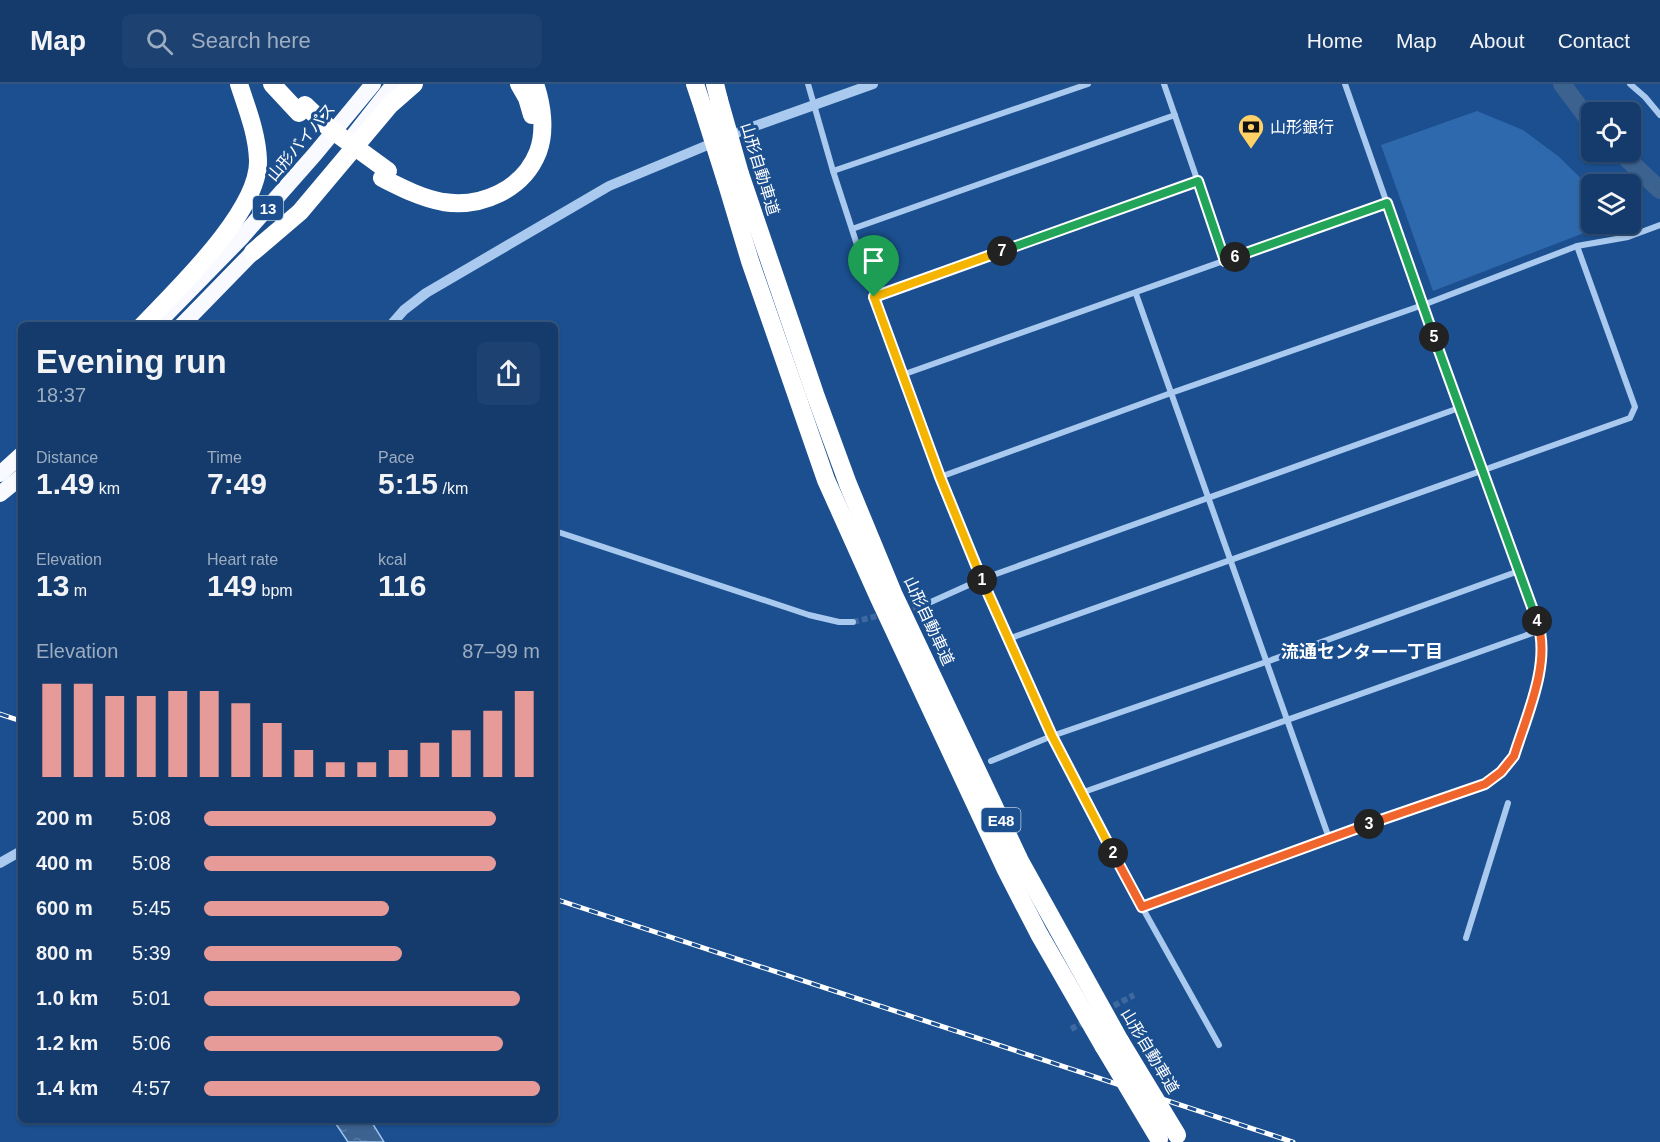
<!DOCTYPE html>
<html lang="en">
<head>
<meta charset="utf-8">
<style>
  body { margin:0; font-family:Arial,"Noto Sans JP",sans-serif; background:#1d4271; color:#f1f3f6; height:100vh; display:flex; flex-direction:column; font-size:22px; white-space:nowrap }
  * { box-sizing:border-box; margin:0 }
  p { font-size:20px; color:#9dadc1 }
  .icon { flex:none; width:33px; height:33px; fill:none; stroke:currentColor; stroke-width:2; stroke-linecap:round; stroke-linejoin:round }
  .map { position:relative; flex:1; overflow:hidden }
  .panel { position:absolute; left:18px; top:238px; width:540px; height:801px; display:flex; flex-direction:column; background:#143b6b; border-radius:9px; box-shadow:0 2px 4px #0004,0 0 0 2px #33557e }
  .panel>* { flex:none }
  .controls { position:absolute; left:1581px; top:18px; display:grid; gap:12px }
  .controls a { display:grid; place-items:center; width:60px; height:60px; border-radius:9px; background:#143b6b; box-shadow:0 2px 4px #0004,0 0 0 2px #33557e; font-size:30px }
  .pin { position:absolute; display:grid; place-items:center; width:51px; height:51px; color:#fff; margin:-62px -26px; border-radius:50% 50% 50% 0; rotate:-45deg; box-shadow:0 0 6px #0007 }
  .pin .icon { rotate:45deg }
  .km { position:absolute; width:30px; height:30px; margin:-15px; border-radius:50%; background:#222; color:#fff; font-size:16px; line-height:30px; text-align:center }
  .round { display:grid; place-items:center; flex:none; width:63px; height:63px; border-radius:9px; background:#1d4271 }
  .overview { display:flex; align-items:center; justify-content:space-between; height:102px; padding:0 18px }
  h1 { font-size:33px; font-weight:700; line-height:45px }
  .figures { display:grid; grid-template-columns:repeat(3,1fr); gap:9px; height:102px; padding:6px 18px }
  .figures div { display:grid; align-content:center }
  .figures b { font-size:30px; font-weight:700 }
  .figures small { font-size:16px; font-weight:400 }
  .figures p { font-size:16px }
  .chart { height:168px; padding:12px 18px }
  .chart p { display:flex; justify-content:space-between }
  .chart svg { width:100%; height:108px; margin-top:6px; stroke:#e69b98; stroke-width:6 }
  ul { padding:0 18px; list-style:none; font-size:20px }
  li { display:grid; grid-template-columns:96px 72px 1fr; align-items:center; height:45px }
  li i { height:15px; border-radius:8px; background:#e69b98 }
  header { display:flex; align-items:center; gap:36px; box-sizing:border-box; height:84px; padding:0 30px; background:#143b6b; border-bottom:2px solid #33557e }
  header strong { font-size:28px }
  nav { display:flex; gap:33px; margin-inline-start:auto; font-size:21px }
  .search { width:420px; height:54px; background:#1d4271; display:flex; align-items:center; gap:15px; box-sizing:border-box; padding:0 21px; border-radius:9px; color:#9dadc1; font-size:22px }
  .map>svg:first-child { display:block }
  .pitch { fill:#2e69ad }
  .water { fill:url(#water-ripples); stroke:#9cc4f0; stroke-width:1.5 }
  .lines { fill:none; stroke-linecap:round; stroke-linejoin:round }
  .river { stroke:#3c6290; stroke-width:18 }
  .minor-tunnel { stroke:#3d69a0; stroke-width:6; stroke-dasharray:6 3; stroke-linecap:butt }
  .minor { stroke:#a9c9ee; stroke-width:6 }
  .tertiary { stroke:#a9c9ee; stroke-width:10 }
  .trunk { stroke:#f8faff; stroke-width:16 }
  .motorway { stroke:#fff; stroke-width:18 }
  .rail-casing { stroke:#fff; stroke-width:5 }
  .rail { stroke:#1b4f8f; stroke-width:3; stroke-dasharray:9; stroke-linecap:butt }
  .motorway-bridge { stroke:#fff; stroke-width:18 }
  .split-1-casing { stroke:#fff; stroke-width:12 }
  .split-2-casing { stroke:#fff; stroke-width:12 }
  .split-3-casing { stroke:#fff; stroke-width:12 }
  .split-4-casing { stroke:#fff; stroke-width:12 }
  .split-5-casing { stroke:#fff; stroke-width:12 }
  .split-6-casing { stroke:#fff; stroke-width:12 }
  .split-7-casing { stroke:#fff; stroke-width:12 }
  .split-8-casing { stroke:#fff; stroke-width:12 }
  .split-1 { stroke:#f5b400; stroke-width:8 }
  .split-2 { stroke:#f5b400; stroke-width:8 }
  .split-3 { stroke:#f0652b; stroke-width:8 }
  .split-4 { stroke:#f0652b; stroke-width:8 }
  .split-5 { stroke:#22a559; stroke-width:8 }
  .split-6 { stroke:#22a559; stroke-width:8 }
  .split-7 { stroke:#22a559; stroke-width:8 }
  .split-8 { stroke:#f5b400; stroke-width:8 }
  .labels { text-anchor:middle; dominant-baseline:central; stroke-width:6; stroke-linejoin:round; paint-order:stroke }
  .shield { fill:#1b4f8f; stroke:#bbcadd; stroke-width:1.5 }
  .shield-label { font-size:15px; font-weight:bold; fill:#fff }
  .poi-label { font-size:16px; fill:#fff; stroke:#1b4f8f; text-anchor:start }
  .street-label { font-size:16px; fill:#fff; stroke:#1b4f8f }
  .neighbourhood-label { font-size:18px; font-weight:bold; fill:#fff; stroke:#1b4f8f }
</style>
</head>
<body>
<header>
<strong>Map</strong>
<div class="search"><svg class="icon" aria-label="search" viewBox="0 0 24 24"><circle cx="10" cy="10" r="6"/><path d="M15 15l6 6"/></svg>Search here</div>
<nav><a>Home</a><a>Map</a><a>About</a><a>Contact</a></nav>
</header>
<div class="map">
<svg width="1660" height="1058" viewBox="0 0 1660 1058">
  <defs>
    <pattern id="water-ripples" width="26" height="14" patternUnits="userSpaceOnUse" patternTransform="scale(1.5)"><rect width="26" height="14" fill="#3c6290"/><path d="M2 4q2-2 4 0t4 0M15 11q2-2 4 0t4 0" fill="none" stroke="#597aa1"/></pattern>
  </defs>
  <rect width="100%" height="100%" fill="#1b4f8f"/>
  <path class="pitch" d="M1477,27L1523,46L1558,72L1591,104L1592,140H1596L1584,149L1433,207L1381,61Z"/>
  <path class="water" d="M334,1037H371L384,1058H348Z"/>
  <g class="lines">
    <g class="river">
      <path d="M1562,0L1592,40"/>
      <path d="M1620,68L1660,106"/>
    </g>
    <g class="minor-tunnel">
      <path d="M904,526L922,522"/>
      <path d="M853,538L885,530"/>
      <path d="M1106,926L1134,911"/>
      <path d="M1071,945L1086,937"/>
    </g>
    <g class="minor">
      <path d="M808,0L833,87L874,213L940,393L982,495L1052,652L1142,823L1219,961"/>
      <path d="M1164,0L1225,176"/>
      <path d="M1630,0L1645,13L1660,31"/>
      <path d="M833,87L1088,0"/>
      <path d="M852,145L1175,31"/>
      <path d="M1136,210L1329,754"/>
      <path d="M874,213L1198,97"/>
      <path d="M902,291L1387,119"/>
      <path d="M940,393L1171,309L1423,221L1577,162L1628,153L1660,141"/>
      <path d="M555,447L809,531L839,538H853"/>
      <path d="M922,522L982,495L1459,324"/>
      <path d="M1008,555L1630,334L1635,323L1577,162"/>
      <path d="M991,677L1052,652L1266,578L1519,487"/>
      <path d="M1081,709L1541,546"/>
      <path d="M1142,823L1329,754L1485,700L1501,688L1514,672L1539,588L1542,567L1541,546L1459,324L1345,0"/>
      <path d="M1466,854L1508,719"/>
    </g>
    <g class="tertiary">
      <path d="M390,242L404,226L426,209L609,102L744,46L873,0"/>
      <path d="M0,779L21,767"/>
    </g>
    <g class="trunk">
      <path d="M354,51L394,0"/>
      <path d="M155,242L241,154L315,70L373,0"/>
      <path d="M181,242L261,160"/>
      <path d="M0,390L21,371"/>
      <path d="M0,410L21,393"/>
    </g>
    <g class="motorway">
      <path d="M272,0L299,29"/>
      <path d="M519,0L527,14L532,31"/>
      <path d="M695,0L703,24"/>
      <path d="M715,0L719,16"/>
      <path d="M740,90L815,310L848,400L893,509L1020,777L1120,957"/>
      <path d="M382,94C402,104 421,114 443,118C481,124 523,106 538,68C546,47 542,20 535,0"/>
      <path d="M726,97L750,177L826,396L879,514L1006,786L1039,850L1104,963"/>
      <path d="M253,168L300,128L390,21L414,0"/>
      <path d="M142,242C176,206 260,127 258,76C257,49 247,25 239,0"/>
    </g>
    <g class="rail-casing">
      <g id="rail">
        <path d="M0,630L21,637"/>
        <path d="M555,815L1293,1058"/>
      </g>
    </g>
    <use href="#rail" class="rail"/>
    <g class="motorway-bridge">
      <path d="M719,16L740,90"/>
      <path d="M305,21L329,44L388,87"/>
      <path d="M703,24L726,97"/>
      <path d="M1120,957L1177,1051"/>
      <path d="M1104,963L1159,1055"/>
    </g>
  </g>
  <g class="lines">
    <g class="split-1-casing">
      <path id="split-1" d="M874,213L940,393L982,496"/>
    </g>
    <g class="split-2-casing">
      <path id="split-2" d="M982,496L1052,652L1113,769"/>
    </g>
    <g class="split-3-casing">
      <path id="split-3" d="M1113,769L1142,823L1369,740"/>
    </g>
    <g class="split-4-casing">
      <path id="split-4" d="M1369,740L1485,700L1501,688L1514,672C1526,633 1552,578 1537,537"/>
    </g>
    <g class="split-5-casing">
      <path id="split-5" d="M1434,253L1537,537"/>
    </g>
    <g class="split-6-casing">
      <path id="split-6" d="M1235,173L1387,119L1434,253"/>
    </g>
    <g class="split-7-casing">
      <path id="split-7" d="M1002,167L1198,97L1225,177L1235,173"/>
    </g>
    <g class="split-8-casing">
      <path id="split-8" d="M874,213L1002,167"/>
    </g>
    <use href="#split-1" class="split-1"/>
    <use href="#split-2" class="split-2"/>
    <use href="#split-3" class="split-3"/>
    <use href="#split-4" class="split-4"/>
    <use href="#split-5" class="split-5"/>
    <use href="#split-6" class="split-6"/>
    <use href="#split-7" class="split-7"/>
    <use href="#split-8" class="split-8"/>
  </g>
  <defs>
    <g id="bank-pin" transform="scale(1.35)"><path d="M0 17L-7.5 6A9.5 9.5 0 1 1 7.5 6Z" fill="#ffd166" stroke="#1b4f8f"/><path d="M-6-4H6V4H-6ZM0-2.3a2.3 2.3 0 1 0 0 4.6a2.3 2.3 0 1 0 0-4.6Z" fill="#111"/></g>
  </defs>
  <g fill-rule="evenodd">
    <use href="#bank-pin" x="1251" y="43"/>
  </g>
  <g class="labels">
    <g class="shield">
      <rect x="253" y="112" width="30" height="24" rx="4.5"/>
      <rect x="981.5" y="724" width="39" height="24" rx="4.5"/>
    </g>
    <g class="shield-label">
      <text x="268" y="124">13</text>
      <text x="1001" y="736">E48</text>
    </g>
    <g class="poi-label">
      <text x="1270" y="43">山形銀行</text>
    </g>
    <g class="street-label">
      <text transform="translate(301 58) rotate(-50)">山形バイパス</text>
      <text transform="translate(760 85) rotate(73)">山形自動車道</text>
      <text transform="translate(929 537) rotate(65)">山形自動車道</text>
      <text transform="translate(1150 967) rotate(59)">山形自動車道</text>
    </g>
    <g class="neighbourhood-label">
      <text x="1362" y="568">流通センター一丁目</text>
    </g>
  </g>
</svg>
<div class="controls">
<a><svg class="icon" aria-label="locate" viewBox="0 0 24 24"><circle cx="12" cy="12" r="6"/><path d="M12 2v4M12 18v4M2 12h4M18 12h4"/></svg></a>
<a><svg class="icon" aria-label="layers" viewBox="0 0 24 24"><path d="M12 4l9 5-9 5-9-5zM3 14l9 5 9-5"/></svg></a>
</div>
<div class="pin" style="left:874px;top:213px;background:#1e9e55"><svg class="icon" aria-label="arrive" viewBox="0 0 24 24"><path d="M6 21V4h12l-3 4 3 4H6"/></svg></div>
<b class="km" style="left:982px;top:496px">1</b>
<b class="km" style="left:1113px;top:769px">2</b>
<b class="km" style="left:1369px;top:740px">3</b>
<b class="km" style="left:1537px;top:537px">4</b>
<b class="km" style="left:1434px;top:253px">5</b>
<b class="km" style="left:1235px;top:173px">6</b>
<b class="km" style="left:1002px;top:167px">7</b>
<section class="panel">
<div class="overview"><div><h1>Evening run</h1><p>18:37</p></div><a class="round"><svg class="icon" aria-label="share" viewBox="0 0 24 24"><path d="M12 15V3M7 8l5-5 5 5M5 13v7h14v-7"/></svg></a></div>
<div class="figures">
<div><p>Distance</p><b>1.49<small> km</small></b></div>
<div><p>Time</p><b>7:49</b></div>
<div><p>Pace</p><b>5:15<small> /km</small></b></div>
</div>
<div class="figures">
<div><p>Elevation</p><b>13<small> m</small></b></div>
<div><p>Heart rate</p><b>149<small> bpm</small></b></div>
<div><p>kcal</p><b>116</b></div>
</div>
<div class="chart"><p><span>Elevation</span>87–99 m</p>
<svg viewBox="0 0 160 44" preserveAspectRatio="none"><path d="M5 44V6M15 44V6M25 44V11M35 44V11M45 44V9M55 44V9M65 44V14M75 44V22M85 44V33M95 44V38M105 44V38M115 44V33M125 44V30M135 44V25M145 44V17M155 44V9"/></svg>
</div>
<ul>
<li><b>200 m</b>5:08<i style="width:87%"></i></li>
<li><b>400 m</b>5:08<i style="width:87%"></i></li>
<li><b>600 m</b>5:45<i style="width:55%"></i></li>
<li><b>800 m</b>5:39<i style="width:59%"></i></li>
<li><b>1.0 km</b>5:01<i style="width:94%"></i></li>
<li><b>1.2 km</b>5:06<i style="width:89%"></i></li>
<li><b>1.4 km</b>4:57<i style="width:100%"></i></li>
</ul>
</section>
</div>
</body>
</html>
